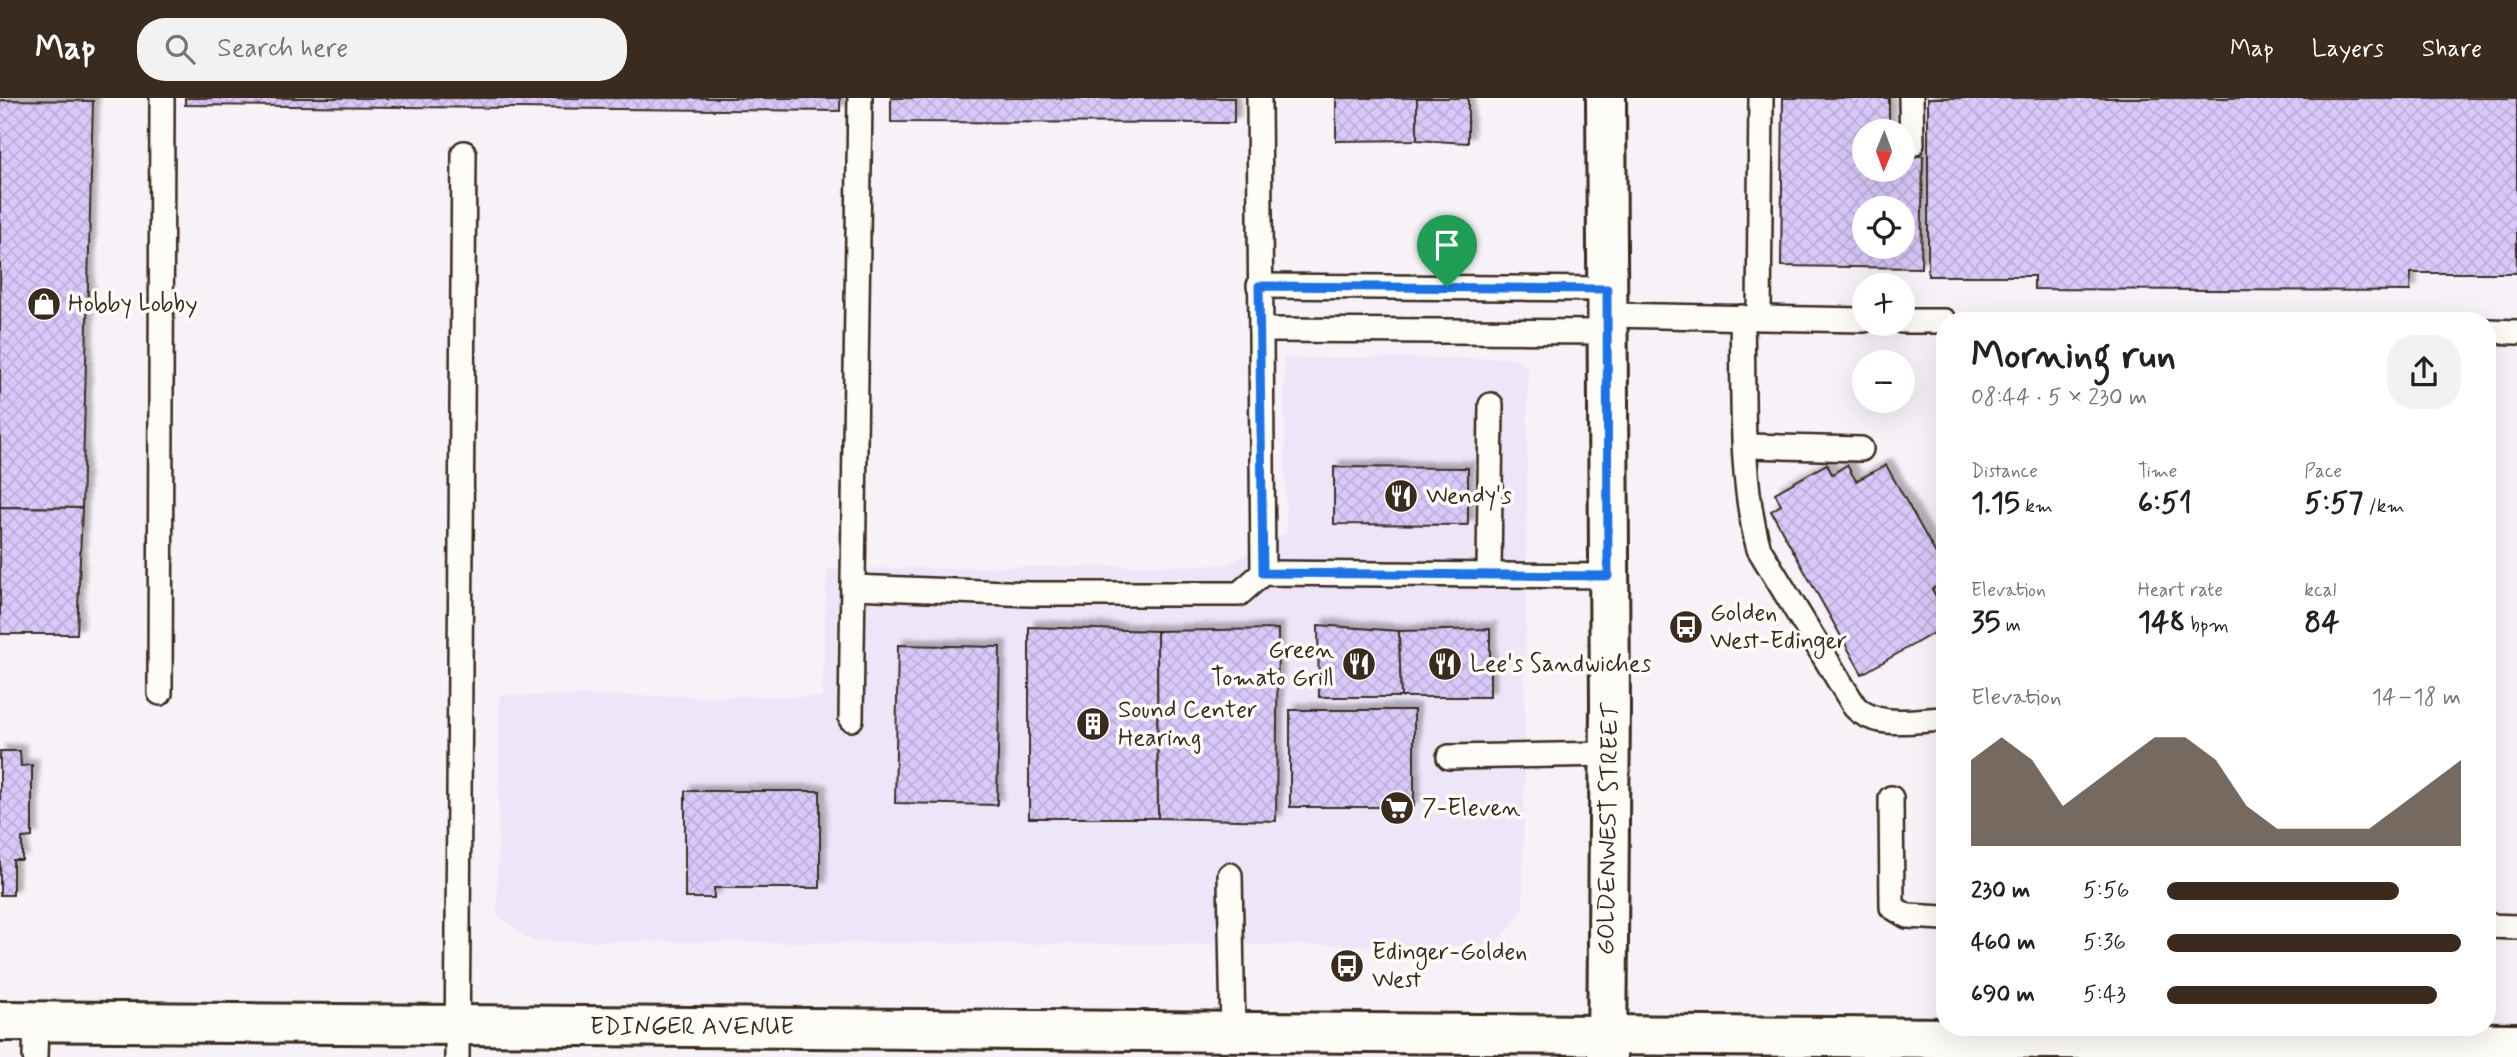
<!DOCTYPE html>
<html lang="en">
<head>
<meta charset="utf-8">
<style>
  body { margin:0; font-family:Mynerve,sans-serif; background:#f2f2f2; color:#222; height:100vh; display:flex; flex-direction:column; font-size:26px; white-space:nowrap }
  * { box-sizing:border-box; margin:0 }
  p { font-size:23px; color:#767676 }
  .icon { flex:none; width:38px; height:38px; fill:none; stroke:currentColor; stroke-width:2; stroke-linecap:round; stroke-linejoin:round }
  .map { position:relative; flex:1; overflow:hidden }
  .sheet { position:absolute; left:1936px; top:214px; width:560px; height:724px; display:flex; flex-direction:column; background:#fff; border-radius:28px; box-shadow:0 7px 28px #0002 }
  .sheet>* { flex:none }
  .needle { width:46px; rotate:181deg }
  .controls { position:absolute; left:1852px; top:21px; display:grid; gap:14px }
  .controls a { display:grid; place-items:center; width:63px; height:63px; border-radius:50%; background:#fff; box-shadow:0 7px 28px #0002; font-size:35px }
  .pin { position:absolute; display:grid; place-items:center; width:60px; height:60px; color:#fff; margin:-72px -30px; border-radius:50% 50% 50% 0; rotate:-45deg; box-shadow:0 0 7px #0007 }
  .pin .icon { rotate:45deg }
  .round { display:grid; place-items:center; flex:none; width:74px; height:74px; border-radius:28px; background:#f2f2f2 }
  .headline { display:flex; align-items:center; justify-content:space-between; height:119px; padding:0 35px }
  h1 { font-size:38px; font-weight:800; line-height:52px }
  .stats { display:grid; grid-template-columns:repeat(3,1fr); gap:10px; height:119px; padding:7px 35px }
  .stats div { display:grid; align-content:center }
  .stats b { font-size:30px; font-weight:800 }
  .stats small { font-size:19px; font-weight:400 }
  .stats p { font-size:19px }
  .chart { height:196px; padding:14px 35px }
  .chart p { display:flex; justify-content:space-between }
  .chart svg { width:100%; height:126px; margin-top:7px; fill:#3b2a1e; opacity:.7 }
  ul { padding:0 35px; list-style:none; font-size:23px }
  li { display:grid; grid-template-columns:112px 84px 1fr; align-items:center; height:52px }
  li i { height:18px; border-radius:9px; background:#3b2a1e }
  header { display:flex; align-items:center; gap:42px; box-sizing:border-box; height:98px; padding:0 35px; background:#3b2a1e; color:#fff }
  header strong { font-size:33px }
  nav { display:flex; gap:38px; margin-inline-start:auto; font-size:24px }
  .search { width:490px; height:63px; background:#f2f2f2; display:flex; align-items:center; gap:18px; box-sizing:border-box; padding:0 24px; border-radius:28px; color:#767676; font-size:26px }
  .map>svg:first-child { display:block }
  .built { fill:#ede6f9 }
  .building { fill:url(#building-cross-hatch); stroke:#3b2a1e; stroke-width:2; fill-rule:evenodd; filter:url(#shadow) }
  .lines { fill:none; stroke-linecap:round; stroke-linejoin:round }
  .service-casing { stroke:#3b2a1e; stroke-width:28 }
  .secondary-casing { stroke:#3b2a1e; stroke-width:44 }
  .primary-casing { stroke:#3b2a1e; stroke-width:44 }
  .service { stroke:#fdfcf7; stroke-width:23 }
  .secondary { stroke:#fdfcf7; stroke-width:38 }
  .primary { stroke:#fdfcf7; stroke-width:38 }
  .route-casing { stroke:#fff; stroke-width:14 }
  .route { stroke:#1a73e8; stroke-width:9 }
  .labels { text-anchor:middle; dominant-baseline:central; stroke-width:7; stroke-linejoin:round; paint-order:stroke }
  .poi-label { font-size:24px; fill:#3b2a1e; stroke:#fdfcf7; text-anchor:start }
  .street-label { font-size:24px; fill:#3b2a1e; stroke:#fdfcf7 }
</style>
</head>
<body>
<header>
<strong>Map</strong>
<div class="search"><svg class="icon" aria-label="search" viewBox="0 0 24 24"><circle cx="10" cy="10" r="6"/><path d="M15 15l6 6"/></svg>Search here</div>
<nav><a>Map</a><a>Layers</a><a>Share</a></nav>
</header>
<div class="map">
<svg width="2517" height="959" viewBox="0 0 2517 959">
  <defs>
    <pattern id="building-cross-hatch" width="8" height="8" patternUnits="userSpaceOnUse" patternTransform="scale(1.75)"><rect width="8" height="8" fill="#d9c9fb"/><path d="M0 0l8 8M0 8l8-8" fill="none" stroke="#bbadd7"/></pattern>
    <filter id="shadow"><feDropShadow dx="6" dy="-6" stdDeviation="2" flood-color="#0004"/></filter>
  </defs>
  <rect width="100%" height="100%" fill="#f6f2f8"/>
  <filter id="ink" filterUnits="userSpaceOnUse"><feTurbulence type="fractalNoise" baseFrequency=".0143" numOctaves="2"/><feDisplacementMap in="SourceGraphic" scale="14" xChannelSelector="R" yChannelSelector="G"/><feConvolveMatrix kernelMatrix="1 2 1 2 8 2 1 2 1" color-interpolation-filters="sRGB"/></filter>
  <g filter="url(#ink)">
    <path class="built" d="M1284,260H1517L1528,271L1523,812L1494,848L532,843L497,817L500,597L822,599L827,471L1226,467L1286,434Z"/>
    <g class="building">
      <path d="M185,0H840V13L185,7Z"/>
      <path d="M891,0H1234V25L891,24Z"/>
      <path d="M1336,0H1417V42L1336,43Z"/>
      <path d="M1417,0H1468V45L1417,42Z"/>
      <path d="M1783,0H1889V33H1864V72H1902V57L1923,58L1921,170L1781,168ZM1864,110H1902V149H1864Z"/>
      <path d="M1928,0H2517V175H2411L2410,193L2034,191V178H1928Z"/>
      <path d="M0,2L93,3L82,410L0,409Z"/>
      <path d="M1827,366L1832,376L1847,367L1856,383L1886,367L1944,470V484L1932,491L1944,513V529L1862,576L1771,413L1781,407L1775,395Z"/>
      <path d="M1334,369L1468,370V427L1334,426Z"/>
      <path d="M0,409L82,410L77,536H0Z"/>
      <path d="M1318,527L1399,533L1401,599H1319Z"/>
      <path d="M1029,529L1157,533L1158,720H1029Z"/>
      <path d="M1278,531L1276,723L1158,720L1157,533Z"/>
      <path d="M1490,531V599H1401L1399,533Z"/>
      <path d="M898,547L1000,549L997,707L895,705Z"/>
      <rect x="1290" y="612" width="124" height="97"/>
      <path d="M0,653H20L21,668L32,667V739L22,740V762H13V797H0Z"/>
      <path d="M685,693H820V790H714V800H685Z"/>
    </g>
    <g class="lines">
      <g class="service-casing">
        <g id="service">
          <path d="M1259,0L1263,475"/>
          <path d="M1911,0L1912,46"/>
          <path d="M1259,188L1607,191"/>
          <path d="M1608,217L1864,222"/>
          <path d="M1742,219C1744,290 1739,383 1759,451L1855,609C1877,631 1915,622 1944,621"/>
          <path d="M1759,219L1761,0"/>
          <path d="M1902,223H1944"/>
          <path d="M1261,232L1608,234"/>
          <path d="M2487,233L2517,234"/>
          <path d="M1745,348L1861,351"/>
          <path d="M1489,477L1491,307"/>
          <path d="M853,489L1030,496H1239L1263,475L1608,478"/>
          <path d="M160,595L162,0"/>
          <path d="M851,621L860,0"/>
          <path d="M1449,659L1610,656"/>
          <path d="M1891,700L1892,809L1907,818L1944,820"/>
          <path d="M1230,777L1233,934"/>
          <path d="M2487,828L2517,829"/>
          <path d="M35,959L36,924"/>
          <path d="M457,959L464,55"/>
        </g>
      </g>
      <g class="secondary-casing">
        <path id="secondary" d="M1606,0L1610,608L1607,959"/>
      </g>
      <g class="primary-casing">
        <path id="primary" d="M0,923L2517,945"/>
      </g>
      <use href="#service" class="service"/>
      <use href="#secondary" class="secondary"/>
      <use href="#primary" class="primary"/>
    </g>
  </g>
  <g class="lines" filter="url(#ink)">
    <g class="route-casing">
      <path id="route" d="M1259,188L1607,191L1608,478L1263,475Z"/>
    </g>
    <use href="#route" class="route"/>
  </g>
  <defs>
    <g id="shop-disc" transform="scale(1.75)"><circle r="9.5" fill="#3b2a1e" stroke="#fdfcf7"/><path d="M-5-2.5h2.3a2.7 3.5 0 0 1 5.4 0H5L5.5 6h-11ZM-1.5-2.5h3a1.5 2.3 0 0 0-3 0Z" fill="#fff"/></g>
    <g id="restaurant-disc" transform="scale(1.75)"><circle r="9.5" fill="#3b2a1e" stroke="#fdfcf7"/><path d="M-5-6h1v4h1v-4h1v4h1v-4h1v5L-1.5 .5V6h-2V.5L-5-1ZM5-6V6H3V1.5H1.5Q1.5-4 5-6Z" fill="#fff"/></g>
    <g id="bus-disc" transform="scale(1.75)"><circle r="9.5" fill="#3b2a1e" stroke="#fdfcf7"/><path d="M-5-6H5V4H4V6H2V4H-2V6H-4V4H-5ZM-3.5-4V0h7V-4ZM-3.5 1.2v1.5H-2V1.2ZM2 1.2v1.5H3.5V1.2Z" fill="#fff"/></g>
    <g id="building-disc" transform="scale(1.75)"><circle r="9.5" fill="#3b2a1e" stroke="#fdfcf7"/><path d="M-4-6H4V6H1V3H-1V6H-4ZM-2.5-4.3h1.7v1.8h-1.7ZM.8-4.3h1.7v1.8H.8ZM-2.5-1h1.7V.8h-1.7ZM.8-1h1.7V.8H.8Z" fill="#fff"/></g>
    <g id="supermarket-disc" transform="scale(1.75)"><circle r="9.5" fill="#3b2a1e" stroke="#fdfcf7"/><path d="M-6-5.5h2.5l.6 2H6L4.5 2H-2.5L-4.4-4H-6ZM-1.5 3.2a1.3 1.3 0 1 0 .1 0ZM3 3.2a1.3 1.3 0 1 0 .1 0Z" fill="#fff"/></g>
  </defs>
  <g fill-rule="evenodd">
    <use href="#shop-disc" x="44" y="206"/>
    <use href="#restaurant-disc" x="1401" y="398"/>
    <use href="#bus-disc" x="1686" y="529"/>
    <use href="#restaurant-disc" x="1359" y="566"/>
    <use href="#restaurant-disc" x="1445" y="566"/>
    <use href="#building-disc" x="1093" y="626"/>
    <use href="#supermarket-disc" x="1397" y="710"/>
    <use href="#bus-disc" x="1347" y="868"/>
  </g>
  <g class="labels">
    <g class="poi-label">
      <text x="68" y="206">Hobby Lobby</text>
      <text x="1426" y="398">Wendy's</text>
      <text x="1710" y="515">Golden<tspan x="1710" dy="28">West-Edinger</tspan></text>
      <text x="1334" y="552" text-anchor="end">Green<tspan x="1334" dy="28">Tomato Grill</tspan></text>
      <text x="1470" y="566">Lee's Sandwiches</text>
      <text x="1118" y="612">Sound Center<tspan x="1118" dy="28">Hearing</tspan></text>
      <text x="1422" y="710">7-Eleven</text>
      <text x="1372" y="854">Edinger-Golden<tspan x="1372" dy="28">West</tspan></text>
    </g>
    <g class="street-label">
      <text transform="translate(1609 731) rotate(-89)">GOLDENWEST STREET</text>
      <text x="692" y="929">EDINGER AVENUE</text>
    </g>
  </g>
</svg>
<div class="controls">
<a><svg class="needle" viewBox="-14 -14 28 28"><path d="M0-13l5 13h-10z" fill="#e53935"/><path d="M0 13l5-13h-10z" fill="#767676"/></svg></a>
<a><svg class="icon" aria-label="locate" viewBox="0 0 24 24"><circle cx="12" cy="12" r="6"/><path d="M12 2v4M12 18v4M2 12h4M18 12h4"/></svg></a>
<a>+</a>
<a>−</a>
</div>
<div class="pin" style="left:1447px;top:189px;background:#1e9e55"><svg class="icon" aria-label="arrive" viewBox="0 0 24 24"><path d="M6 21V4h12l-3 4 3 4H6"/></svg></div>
<section class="sheet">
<div class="headline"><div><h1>Morning run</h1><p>08:44 · 5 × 230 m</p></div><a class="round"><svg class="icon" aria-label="share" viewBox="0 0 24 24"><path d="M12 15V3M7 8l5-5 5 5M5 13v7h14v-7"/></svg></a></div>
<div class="stats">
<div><p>Distance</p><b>1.15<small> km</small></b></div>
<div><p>Time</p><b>6:51</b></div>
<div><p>Pace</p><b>5:57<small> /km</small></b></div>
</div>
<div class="stats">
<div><p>Elevation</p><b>35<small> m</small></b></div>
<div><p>Heart rate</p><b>148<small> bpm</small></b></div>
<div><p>kcal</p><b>84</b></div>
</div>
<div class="chart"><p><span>Elevation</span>14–18 m</p>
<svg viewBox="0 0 160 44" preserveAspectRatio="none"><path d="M0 44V14L10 6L20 14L30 30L40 22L50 14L60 6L70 6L80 14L90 30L100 38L110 38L120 38L130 38L140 30L150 22L160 14V44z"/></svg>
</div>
<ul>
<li><b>230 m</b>5:56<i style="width:79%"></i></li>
<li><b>460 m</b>5:36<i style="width:100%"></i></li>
<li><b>690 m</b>5:43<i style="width:92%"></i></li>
</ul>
</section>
</div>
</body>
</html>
